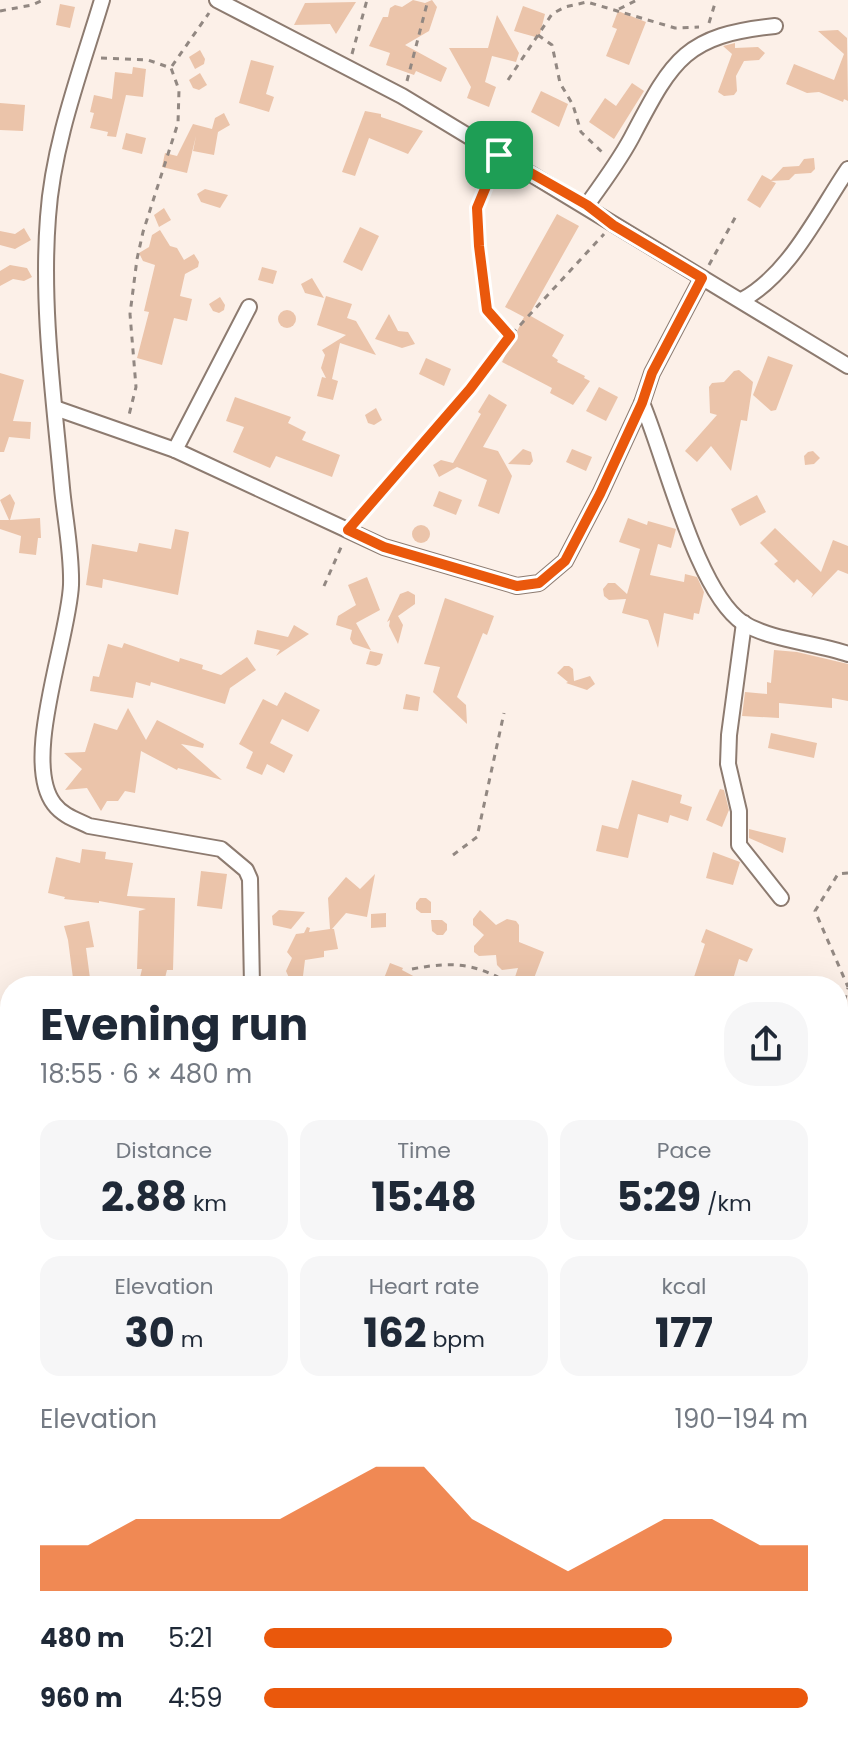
<!DOCTYPE html>
<html lang="en">
<head>
<meta charset="utf-8">
<style>
  body { margin:0; font-family:Poppins,sans-serif; background:#f6f6f7; color:#1f2937; height:100vh; display:flex; flex-direction:column; font-size:30px; white-space:nowrap }
  * { box-sizing:border-box; margin:0 }
  p { font-size:26px; color:#747a83 }
  .icon { flex:none; width:44px; height:44px; fill:none; stroke:currentColor; stroke-width:2; stroke-linecap:round; stroke-linejoin:round }
  .map { position:relative; flex:1; overflow:hidden }
  .details { position:absolute; left:0px; top:976px; width:848px; height:770px; display:flex; flex-direction:column; background:#fff; border-radius:32px 32px 0 0; box-shadow:0 8px 32px #0002 }
  .details>* { flex:none }
  .pin { position:absolute; display:grid; place-items:center; width:68px; height:68px; color:#fff; margin:-34px; border-radius:16px; box-shadow:0 4px 12px #0006 }
  .round { display:grid; place-items:center; flex:none; width:84px; height:84px; border-radius:32px; background:#f6f6f7 }
  .headline { display:flex; align-items:center; justify-content:space-between; height:136px; padding:0 40px }
  h1 { font-size:44px; font-weight:700; line-height:60px }
  .metrics { display:grid; grid-template-columns:repeat(3,1fr); gap:12px; height:136px; padding:8px 40px }
  .metrics div { display:grid; align-content:center; border-radius:20px; background:#f6f6f7; text-align:center }
  .metrics b { font-size:40px; font-weight:700 }
  .metrics small { font-size:22px; font-weight:400 }
  .metrics p { font-size:22px }
  .chart { height:224px; padding:16px 40px }
  .chart p { display:flex; justify-content:space-between }
  .chart svg { width:100%; height:144px; margin-top:8px; fill:#ea580c; opacity:.7 }
  ul { padding:0 40px; list-style:none; font-size:26px }
  li { display:grid; grid-template-columns:128px 96px 1fr; align-items:center; height:60px }
  li i { height:20px; border-radius:10px; background:#ea580c }
  .map>svg:first-child { display:block }
  .building { fill:#ebc4aa }
  .lines { fill:none; stroke-linecap:round; stroke-linejoin:round }
  .street-casing { stroke:#8d7b70; stroke-width:18 }
  .primary-casing { stroke:#8d7b70; stroke-width:28 }
  .path { stroke:#928882; stroke-width:3; stroke-dasharray:6 6; stroke-linecap:butt }
  .street { stroke:#fff; stroke-width:14 }
  .primary { stroke:#fff; stroke-width:24 }
  .route-casing { stroke:#fff; stroke-width:16 }
  .route { stroke:#ea580c; stroke-width:10 }
</style>
</head>
<body>
<div class="map">
<svg width="848" height="1745" viewBox="0 0 848 1745">
  <rect width="100%" height="100%" fill="#fcf0e8"/>
  <g class="building">
    <path d="M413,0L425,3L432,0L437,7L429,31L405,45L447,68L441,82L416,71L414,75L386,65L390,53L369,46L383,17H388L390,8L395,5L402,7Z"/>
    <path d="M356,2L336,34L330,24L294,25L305,3Z"/>
    <path d="M60,4L75,7L70,28L56,25Z"/>
    <path d="M523,6L545,14L539,38L514,31Z"/>
    <path d="M618,11L646,22L629,65L606,56L617,29L612,27Z"/>
    <path d="M497,15L519,53L516,62L492,56L485,82L496,87L489,107L467,98L471,87L449,48H488Z"/>
    <path d="M838,30L847,38L848,101L844,99L843,102L819,92L807,93L786,84L794,64L834,80L844,54L818,31Z"/>
    <path d="M735,43V48L758,47L765,53L759,60L744,61L736,76L737,91L734,95L724,96L718,92L732,54L723,46Z"/>
    <path d="M200,50L205,59L204,64L195,69L189,57Z"/>
    <path d="M251,60L274,66L266,94L274,97L269,112L239,103Z"/>
    <path d="M133,67L146,69L143,97L126,95L116,137L107,136L108,132L90,128L94,113L90,112L94,95L112,99L115,72L132,74Z"/>
    <path d="M200,73L207,85L199,90L193,88L189,80Z"/>
    <path d="M632,83L644,91L614,139L589,122L605,98L616,106Z"/>
    <path d="M541,91L568,104L559,127L531,112Z"/>
    <path d="M0,103L25,105L23,131L0,130Z"/>
    <path d="M365,111L381,114V117L423,131L408,154L369,138L355,176L342,172Z"/>
    <path d="M224,113L230,125L218,132L214,155L193,151L196,136L187,173L162,167L165,153L177,156L193,124L212,129L215,118Z"/>
    <path d="M126,133L146,138L142,154L122,149Z"/>
    <path d="M814,158L815,169L811,173L795,174L789,180L771,181L776,183L760,208L747,200L762,175L771,180L783,167L799,166L804,159Z"/>
    <path d="M205,189L228,195L220,208L201,202L197,194Z"/>
    <path d="M164,208L171,220L159,227L154,215Z"/>
    <path d="M557,214L579,226L529,315L564,335L552,356L558,360L557,362L585,376L584,378L590,381L573,405L550,393L552,388L502,362L524,317L505,307Z"/>
    <path d="M360,227L379,236L362,271L343,262Z"/>
    <path d="M24,228L31,240L15,249L0,245V231L15,234Z"/>
    <path d="M160,230L170,246L177,248L184,260L194,254L199,262L198,267L185,274L180,296L192,299L187,321L174,318L162,365L137,358L149,312L144,311L155,265L143,261L139,253L149,247L152,235Z"/>
    <path d="M10,265L27,268L32,277L24,281L13,279L0,286V271Z"/>
    <path d="M262,267L277,271L273,284L258,280Z"/>
    <path d="M312,278L324,298L305,293L301,284Z"/>
    <path d="M326,296L352,304L347,318L356,321L376,355L340,343L332,379L338,381L333,400L317,396L322,377L326,378L321,368L325,355L322,350L346,335L317,325Z"/>
    <path d="M220,297L225,305L224,310L219,313L213,311L209,304Z"/>
    <circle cx="287" cy="319" r="9"/>
    <path d="M389,314L398,331L408,332L415,344L402,348L375,339Z"/>
    <path d="M768,356L793,365L776,410L771,411L753,395Z"/>
    <path d="M426,358L451,369L444,386L419,374Z"/>
    <path d="M739,370L753,382L747,421L741,420L731,471L711,446L697,462L685,451L717,415L710,413L709,387L712,383L724,382L734,371Z"/>
    <path d="M0,373L24,380L13,421L31,422L30,439L9,437L4,452H0Z"/>
    <path d="M599,387L618,397L606,421L586,411Z"/>
    <path d="M489,394L507,405L483,447L498,451L512,476L499,514L478,506L487,480L457,467L439,477L433,465L441,460L453,463L481,414L478,412Z"/>
    <path d="M235,397L291,417L288,423L306,432L302,440L340,455L332,477L276,456L270,468L233,452L244,427L226,421Z"/>
    <path d="M376,408L382,420L374,425L368,423L365,415Z"/>
    <path d="M523,449L531,452L533,461L530,465L508,464Z"/>
    <path d="M572,449L592,457L586,471L566,462Z"/>
    <path d="M813,451L820,458L814,464L805,465L804,456L808,452Z"/>
    <path d="M439,491L462,500L456,515L433,506Z"/>
    <path d="M10,494L15,503L10,520L40,518L41,538H38L36,555L19,553L21,536L0,529V520H9L0,500Z"/>
    <path d="M757,495L766,512L740,526L731,509Z"/>
    <path d="M628,518L647,525L648,521L676,529L671,548L658,544L650,575L684,582L685,574L697,577L704,592L699,614L694,613L693,620L664,613L658,648L648,620L622,613L626,599L609,600L604,596L603,589L608,583H615L627,594L640,549L619,542Z"/>
    <circle cx="421" cy="534" r="9"/>
    <path d="M775,528L821,572L833,540L848,546V574L838,570L811,598L813,594L797,579L794,583L774,564L778,561L760,543Z"/>
    <path d="M175,529L189,532L178,595L103,579L102,588L86,585L92,544L137,552L139,543L171,549Z"/>
    <path d="M367,577L380,610L356,623L371,650L353,644L350,639L352,630L336,625L338,616L356,605L348,585Z"/>
    <path d="M408,591L415,595V604L398,616L403,625L398,644L389,626L390,620L387,622L400,594Z"/>
    <path d="M445,598L494,616L487,635L483,633L457,697L466,705L467,724L433,692L440,667L424,664Z"/>
    <path d="M294,625L309,634L276,656L280,650L254,644L257,630L288,637Z"/>
    <path d="M124,643L179,662L180,658L203,665L202,669L221,675L247,657L256,670L230,688L225,704L151,682L150,686L136,682L133,698L90,691L93,676L99,677L108,644L122,648Z"/>
    <path d="M774,650L797,652L848,664V701L832,698V708L779,703V718L742,716L745,692L767,694V682L771,683Z"/>
    <path d="M370,651L383,654L380,664L376,666L366,664Z"/>
    <path d="M564,666H569L573,669L574,681L590,676L595,684L587,690L566,683L568,682L557,673Z"/>
    <path d="M285,692L320,710L308,732L282,719L270,743L293,755L284,773L267,764L262,775L246,768L253,752L239,744L263,699L277,706Z"/>
    <path d="M406,694L420,697L418,711L403,709Z"/>
    <path d="M128,708L146,740L157,720L204,744L203,748L181,744L222,780L178,768L177,770L141,751L135,793L125,791L118,801H107L101,811L87,788L65,790L82,769L64,753L85,752L94,723L117,730Z"/>
    <path d="M771,733L817,743L814,758L768,748Z"/>
    <path d="M632,780L682,795L680,803L692,807L688,821L670,815L668,823L638,814L628,858L596,851L602,825L618,829Z"/>
    <path d="M720,789L724,790L729,810L722,827L706,820Z"/>
    <path d="M749,829L786,838L783,853L749,838Z"/>
    <path d="M82,849L106,852L105,859L133,863L127,896L175,898L173,970H167L163,986H138L142,969H137L139,911L146,909L99,901V903L64,899L65,897L48,893L56,857L80,863Z"/>
    <path d="M713,852L740,862L733,885L706,878Z"/>
    <path d="M201,871L227,874L222,909L197,906Z"/>
    <path d="M375,874L367,917L346,913L332,929H334L338,949L324,951V957L305,960L303,976L297,981L290,980L286,971L292,958L287,952L296,934L304,933L307,927L310,928L309,932L330,929L328,898L346,877L360,889Z"/>
    <path d="M420,898H426L431,902V913H421L416,909V903Z"/>
    <path d="M279,910L305,912L291,929L273,925L272,916Z"/>
    <path d="M480,910L496,925L507,919L516,921L519,925V942L544,952L531,986L514,980L518,968L502,970L497,965L496,955L479,956L474,952V946L484,935L473,925V919Z"/>
    <path d="M386,913V927L371,928V914Z"/>
    <path d="M431,920H442L447,924V930L443,935H437L432,931Z"/>
    <path d="M89,921L94,947L86,948L91,986H74L68,940L64,926Z"/>
    <path d="M706,929L753,949L747,962L739,959L731,986H691L705,944L701,942Z"/>
    <path d="M390,963L403,968L402,970L432,986H381Z"/>
  </g>
  <g class="lines">
    <g class="street-casing">
      <g id="street">
        <path d="M102,0C81,70 53,143 48,217C41,306 54,399 62,488C65,520 72,553 71,585C69,638 21,761 54,804C63,816 77,820 89,826L221,849L246,870L250,879L252,986"/>
        <path d="M217,0L402,96L848,366"/>
        <path d="M587,205C603,182 621,159 634,133C673,59 686,35 775,26"/>
        <path d="M702,278L652,373L642,403C666,459 696,591 743,623C770,640 817,643 848,654"/>
        <path d="M742,300C790,274 818,213 848,169"/>
        <path d="M55,408L175,450L384,547L517,586L539,583L565,561L600,494L642,403"/>
        <path d="M175,450L249,307"/>
        <path d="M744,623L729,735L728,764L739,811V845L781,898"/>
        <path d="M0,1096L10,1095"/>
        <path d="M0,1398L10,1401"/>
        <path d="M838,1650L840,1636"/>
        <path d="M255,1736L260,1745"/>
        <path d="M822,1745L824,1736"/>
      </g>
    </g>
    <g class="primary-casing">
      <g id="primary">
        <path d="M0,1541L10,1556"/>
        <path d="M129,1736L135,1745"/>
      </g>
    </g>
    <g class="path">
      <path d="M619,9L637,0"/>
      <path d="M0,11L32,5L43,0"/>
      <path d="M709,23L716,0"/>
      <path d="M538,35L552,45L560,83L573,105L581,132L603,153"/>
      <path d="M352,54L367,0"/>
      <path d="M101,58L148,60L171,68L179,90L178,123L143,232L137,259L130,314L136,387L128,419"/>
      <path d="M172,66L209,13"/>
      <path d="M508,80L552,14L565,7L587,2L675,28L699,27"/>
      <path d="M407,81L428,0"/>
      <path d="M493,170L477,208L479,246L487,310L510,336"/>
      <path d="M709,265L736,216"/>
      <path d="M358,518L470,389L510,336L604,234"/>
      <path d="M324,586L342,545"/>
      <path d="M453,855L477,837L504,713"/>
      <path d="M848,873L838,874L815,911L848,987"/>
      <path d="M412,969C454,961 477,963 513,986"/>
      <path d="M840,1019L848,1021"/>
      <path d="M838,1024L848,988"/>
      <path d="M838,1147L848,1145"/>
      <path d="M0,1679L10,1694"/>
      <path d="M40,1736L46,1745"/>
      <path d="M663,1739V1736"/>
    </g>
    <use href="#street" class="street"/>
    <use href="#primary" class="primary"/>
  </g>
  <g class="lines">
    <g class="route-casing">
      <path id="route" d="M499,155L587,205L613,225L702,278L652,373L642,403L600,494L565,561L539,583L517,586L384,547L348,530L470,389L510,336L487,310L479,246L477,208Z"/>
    </g>
    <use href="#route" class="route"/>
  </g>
</svg>
<div class="pin" style="left:499px;top:155px;background:#1e9e55"><svg class="icon" aria-label="arrive" viewBox="0 0 24 24"><path d="M6 21V4h12l-3 4 3 4H6"/></svg></div>
<section class="details">
<div class="headline"><div><h1>Evening run</h1><p>18:55 · 6 × 480 m</p></div><a class="round"><svg class="icon" aria-label="share" viewBox="0 0 24 24"><path d="M12 15V3M7 8l5-5 5 5M5 13v7h14v-7"/></svg></a></div>
<div class="metrics">
<div><p>Distance</p><b>2.88<small> km</small></b></div>
<div><p>Time</p><b>15:48</b></div>
<div><p>Pace</p><b>5:29<small> /km</small></b></div>
</div>
<div class="metrics">
<div><p>Elevation</p><b>30<small> m</small></b></div>
<div><p>Heart rate</p><b>162<small> bpm</small></b></div>
<div><p>kcal</p><b>177</b></div>
</div>
<div class="chart"><p><span>Elevation</span>190–194 m</p>
<svg viewBox="0 0 160 44" preserveAspectRatio="none"><path d="M0 44V30L10 30L20 22L30 22L40 22L50 22L60 14L70 6L80 6L90 22L100 30L110 38L120 30L130 22L140 22L150 30L160 30V44z"/></svg>
</div>
<ul>
<li><b>480 m</b>5:21<i style="width:75%"></i></li>
<li><b>960 m</b>4:59<i style="width:100%"></i></li>
</ul>
</section>
</div>
</body>
</html>
